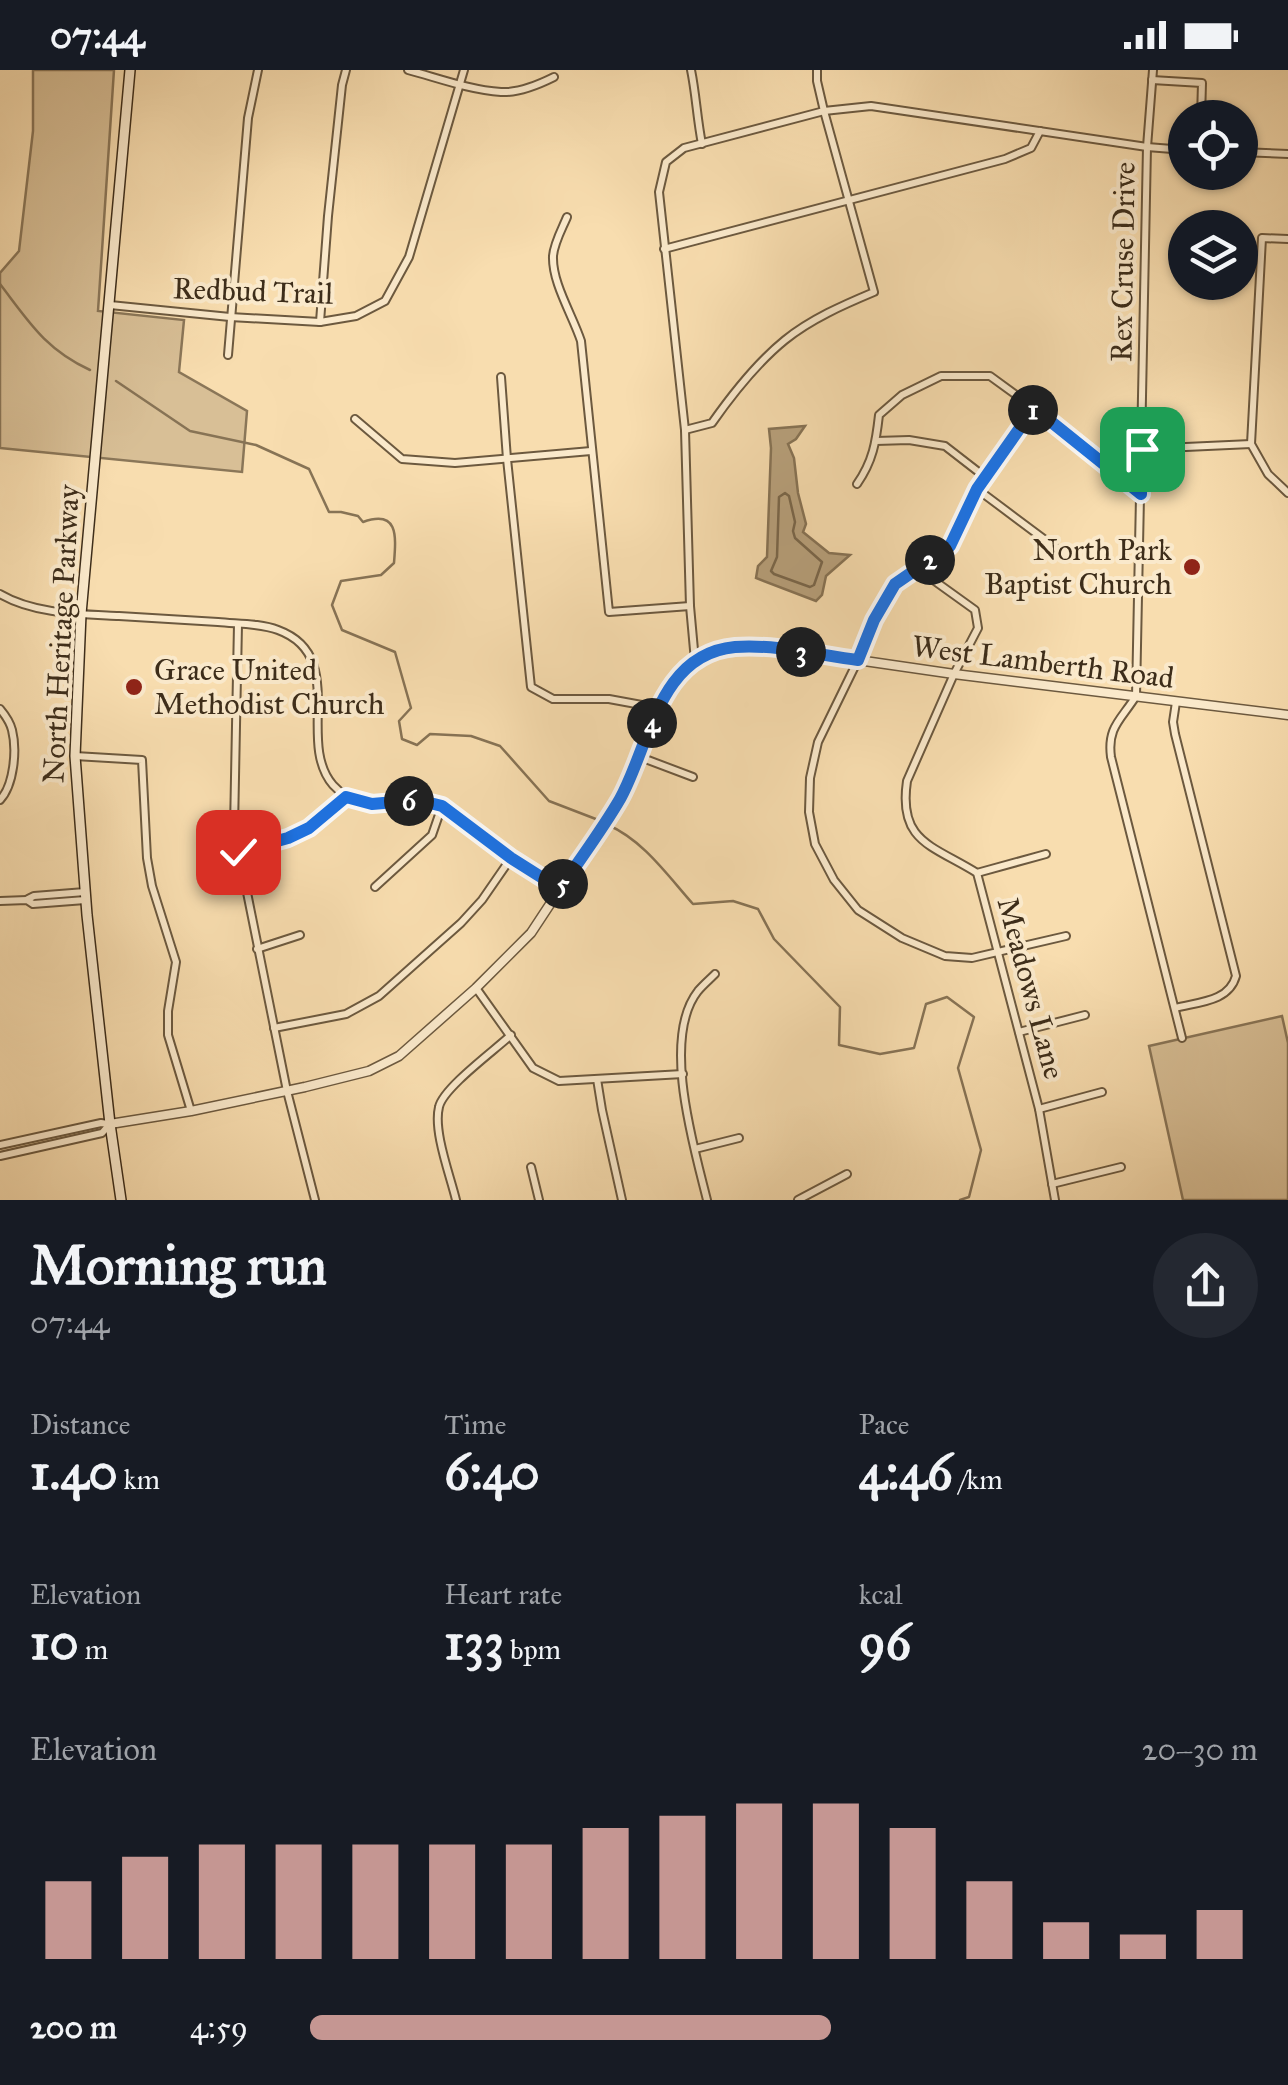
<!DOCTYPE html>
<html lang="en">
<head>
<meta charset="utf-8">
<style>
  body { margin:0; font-family:"IM FELL Great Primer",serif; background:#242831; color:#f1f3f6; height:100vh; display:flex; flex-direction:column; font-size:38px; white-space:nowrap }
  * { box-sizing:border-box; margin:0 }
  p { font-size:32px; color:#9ea1a6 }
  .icon { flex:none; width:55px; height:55px; fill:none; stroke:currentColor; stroke-width:2; stroke-linecap:round; stroke-linejoin:round }
  .map { position:relative; height:1130px; overflow:hidden }
  .sheet { display:flex; flex-direction:column; background:#171b24; flex:1 }
  .sheet>* { flex:none }
  .tools { position:absolute; left:1168px; top:30px; display:grid; gap:20px }
  .tools a { display:grid; place-items:center; width:90px; height:90px; border-radius:50%; background:#171b24; box-shadow:0 2px 8px #0004; font-size:50px }
  .pin { position:absolute; display:grid; place-items:center; width:85px; height:85px; color:#fff; margin:-42px; border-radius:20px; box-shadow:0 5px 15px #0006 }
  .km { position:absolute; width:50px; height:50px; margin:-25px; border-radius:50%; background:#222; color:#fff; font-size:28px; line-height:50px; text-align:center }
  .round { display:grid; place-items:center; flex:none; width:105px; height:105px; border-radius:52px; background:#242831 }
  .summary { display:flex; align-items:center; justify-content:space-between; height:170px; padding:0 30px }
  h1 { font-size:55px; font-weight:700; line-height:75px }
  .stats { display:grid; grid-template-columns:repeat(3,1fr); gap:15px; height:170px; padding:10px 30px }
  .stats div { display:grid; align-content:center }
  .stats b { font-size:50px; font-weight:700 }
  .stats small { font-size:28px; font-weight:400 }
  .stats p { font-size:28px }
  .chart { height:280px; padding:20px 30px }
  .chart p { display:flex; justify-content:space-between }
  .chart svg { width:100%; height:180px; margin-top:10px; stroke:#c59692; stroke-width:6 }
  ul { padding:0 30px; list-style:none; font-size:32px }
  li { display:grid; grid-template-columns:160px 120px 1fr; align-items:center; height:75px }
  li i { height:25px; border-radius:12px; background:#c59692 }
  .status { display:flex; justify-content:space-between; align-items:center; height:70px; padding:0 50px; background:#171b24; direction:ltr }
  .status svg { height:28px; fill:currentColor }
  .map>svg:first-child { display:block }
  .green { fill:#d8bf96; stroke:#8a7658; stroke-width:2.5 }
  .water { fill:#b8a17c; stroke:#877355; stroke-width:2.5 }
  .lines { fill:none; stroke-linecap:round; stroke-linejoin:round }
  .shore { stroke:#7a674b; stroke-width:2.5 }
  .stream { stroke:#877355; stroke-width:2.5 }
  .minor-casing { stroke:#6c593f; stroke-width:10 }
  .tertiary-casing { stroke:#6c593f; stroke-width:11 }
  .secondary-casing { stroke:#3d2d1a; stroke-width:12 }
  .minor { stroke:#fae9cb; stroke-width:6 }
  .tertiary { stroke:#fae9cb; stroke-width:8 }
  .secondary { stroke:#fae9cb; stroke-width:9 }
  .route-casing { stroke:#fff; stroke-width:20 }
  .route { stroke:#1a73e8; stroke-width:12 }
  .poi-dot { fill:#8f2418; stroke:#fae9cb; stroke-width:4 }
  .labels { text-anchor:middle; dominant-baseline:central; stroke-width:8; stroke-linejoin:round; paint-order:stroke }
  .street-label { font-size:30px; fill:#3d2d1a; stroke:#fae9cb }
  .poi-label { font-size:30px; fill:#3d2d1a; stroke:#fae9cb; text-anchor:end }
</style>
</head>
<body>
<div class="status"><b>07:44</b><svg viewBox="0 0 49 12"><path d="M0 12V9h3v3zM5 12V6h3v6zM10 12V3h3v9zM15 12V0h3v12zM26 1h20v11H26zM47 4h2v5h-2z"/></svg></div>
<div class="map">
<svg width="1288" height="1130" viewBox="0 0 1288 1130">
  <rect width="100%" height="100%" fill="#f8ddaf"/>
  <filter id="stains"><feTurbulence type="fractalNoise" baseFrequency=".002" numOctaves="4"/><feColorMatrix values="0 0 0 0 .2 0 0 0 0 .09 0 0 0 0 .02 0 0 0 .5 -.17"/></filter>
  <radialGradient id="worn" r=".72"><stop offset=".6" stop-color="#630" stop-opacity="0"/><stop offset="1" stop-color="#630" stop-opacity=".3"/></radialGradient>
  <g class="green">
    <path d="M33,0H114L98,241L184,250L179,302L247,341L242,402L0,378V203L19,181L33,61Z"/>
    <path d="M1282,946L1288,973V1130H1183L1149,976Z"/>
  </g>
  <path class="water" d="M805,356L796,369L788,374L794,388L798,423L806,454L803,462L829,483L850,485L826,506L822,525L816,531L756,508L758,496L767,487L771,378L769,359Z"/>
  <g class="lines">
    <path class="shore" d="M785,423L789,426L795,452L793,461L795,468L822,492L814,515L810,517L774,504L771,501L777,487L779,427Z"/>
    <g class="stream">
      <path d="M0,214C29,252 45,279 90,300"/>
      <path d="M116,311L190,361L256,375L309,399L329,442H341L358,446L363,452C399,439 396,467 394,493L381,505L341,511L332,535L342,560L395,582L411,638L399,651L402,669L417,675L430,664L471,666L500,676L549,731L601,751"/>
      <path d="M608,755C643,770 668,806 693,834L733,831L758,839L774,869L840,937L839,975L880,984L914,978L926,934L947,927L974,947L958,998L981,1080L969,1127L960,1130"/>
    </g>
    <g class="minor-casing">
      <g id="minor">
        <path d="M408,0C438,8 470,20 501,22C518,23 538,15 554,7"/>
        <path d="M691,0C696,24 697,49 702,74"/>
        <path d="M1153,0L1147,77L1136,626C1121,650 1107,657 1111,687L1182,968"/>
        <path d="M1152,10L1202,13L1201,48"/>
        <path d="M1240,82L1288,84"/>
        <path d="M567,147C562,159 554,173 553,186C552,213 572,244 581,271L609,542L690,536"/>
        <path d="M664,179L1005,89L1031,78L1040,61"/>
        <path d="M110,235L230,247L320,252L356,246L385,231L409,187L464,0"/>
        <path d="M320,252L328,146L342,15L346,0"/>
        <path d="M228,285L248,48L258,0"/>
        <path d="M501,307L507,389L531,617L553,629H609L658,638"/>
        <path d="M1034,338L977,419L950,476L895,514L874,550L858,590L818,672L810,708L809,742L815,774L834,810L858,840L902,868L945,886L972,888L1066,866"/>
        <path d="M355,349L402,389L455,393L591,381"/>
        <path d="M685,360L712,353C731,326 759,291 785,270C811,249 843,235 874,222L824,41L817,11V0"/>
        <path d="M876,371L909,370L945,376L985,407"/>
        <path d="M1251,374L1262,168L1288,169"/>
        <path d="M1251,374L1268,404L1288,423"/>
        <path d="M1142,379L1251,374"/>
        <path d="M857,414C873,391 876,372 879,345L902,325L941,306H990L1034,338L1140,423"/>
        <path d="M977,419L1068,487"/>
        <path d="M918,499L975,540L978,558L954,604L907,711C898,772 932,775 977,803L1039,1039L1055,1130"/>
        <path d="M0,524C34,544 80,544 119,546C152,548 185,550 218,552C237,554 260,553 278,560C349,586 295,671 333,715C362,748 405,721 441,736C458,743 475,761 490,772C512,789 536,804 559,819"/>
        <path d="M238,554L234,758L287,1021L315,1130"/>
        <path d="M695,591L690,536L685,360L659,122L666,92L684,78L824,41L871,36L1147,77L1185,80"/>
        <path d="M0,639C5,645 10,652 12,660C17,680 14,715 0,730"/>
        <path d="M75,686L142,690L147,788L152,816L176,892L168,941V965L191,1041"/>
        <path d="M640,687L693,707"/>
        <path d="M238,781L288,768L309,758L346,727"/>
        <path d="M977,803L1046,784"/>
        <path d="M375,817L432,765L442,736"/>
        <path d="M28,829L34,826L85,822"/>
        <path d="M0,831L27,830L33,834L85,830"/>
        <path d="M257,879L300,865"/>
        <path d="M476,918L533,998L559,1011L683,1004"/>
        <path d="M1175,938C1198,932 1229,932 1236,906L1175,664L1173,652L1176,632"/>
        <path d="M274,958L346,944L379,926L461,853L482,830L511,788"/>
        <path d="M1019,962L1085,945"/>
        <path d="M597,1009L602,1040L622,1130"/>
        <path d="M1039,1039L1102,1022"/>
        <path d="M0,1075L101,1053L108,1054"/>
        <path d="M695,1079L739,1068"/>
        <path d="M0,1086L102,1063L110,1054"/>
        <path d="M531,1097L539,1130"/>
        <path d="M1052,1114L1121,1097"/>
        <path d="M456,1130C450,1105 433,1061 439,1037C443,1018 495,980 511,965"/>
        <path d="M707,1130C694,1077 661,968 698,921C703,915 709,910 715,904"/>
        <path d="M798,1130L847,1104"/>
      </g>
    </g>
    <g class="tertiary-casing">
      <path id="tertiary" d="M110,1054L191,1041L305,1017L369,1001L399,986L476,918L531,863L620,728L640,687L658,638L676,607L695,591L715,582L735,577L775,578L954,604L1288,645"/>
    </g>
    <g class="secondary-casing">
      <path id="secondary" d="M121,1130L110,1054L87,845L75,686L81,544L130,0"/>
    </g>
    <use href="#minor" class="minor"/>
    <use href="#tertiary" class="tertiary"/>
    <use href="#secondary" class="secondary"/>
  </g>
  <g class="lines">
    <g class="route-casing">
      <path id="route" d="M238,782L288,768L309,758L346,727L372,734L418,730L442,736L511,788L560,819C580,789 602,760 620,729C650,675 658,584 735,577C775,574 819,585 858,590L874,550L895,514L950,476L977,419L1034,338L1141,424L1142,379"/>
    </g>
    <use href="#route" class="route"/>
  </g>
  <g class="poi-dot">
    <circle cx="1192" cy="497" r="10"/>
    <circle cx="134" cy="617" r="10"/>
  </g>
  <g class="labels">
    <g class="street-label">
      <text transform="translate(1123 192) rotate(-89)">Rex Cruse Drive</text>
      <text transform="translate(253 221) rotate(2)">Redbud Trail</text>
      <text transform="translate(61 564) rotate(-87)">North Heritage Parkway</text>
      <text transform="translate(1043 592) rotate(7)">West Lamberth Road</text>
      <text transform="translate(1031 918) rotate(75)">Meadows Lane</text>
    </g>
    <g class="poi-label">
      <text x="1172" y="480">North Park<tspan x="1172" dy="34">Baptist Church</tspan></text>
      <text x="154" y="600" text-anchor="start">Grace United<tspan x="154" dy="34">Methodist Church</tspan></text>
    </g>
  </g>
  <rect width="100%" height="100%" filter="url(#stains)"/>
  <rect width="100%" height="100%" fill="url(#worn)"/>
</svg>
<div class="tools">
<a><svg class="icon" aria-label="locate" viewBox="0 0 24 24"><circle cx="12" cy="12" r="6"/><path d="M12 2v4M12 18v4M2 12h4M18 12h4"/></svg></a>
<a><svg class="icon" aria-label="layers" viewBox="0 0 24 24"><path d="M12 4l9 5-9 5-9-5zM3 14l9 5 9-5"/></svg></a>
</div>
<div class="pin" style="left:1142px;top:379px;background:#1e9e55"><svg class="icon" aria-label="arrive" viewBox="0 0 24 24"><path d="M6 21V4h12l-3 4 3 4H6"/></svg></div>
<div class="pin" style="left:238px;top:782px;background:#d93025"><svg class="icon" aria-label="check" viewBox="0 0 24 24"><path d="M5 12l5 5 9-10"/></svg></div>
<b class="km" style="left:1033px;top:340px">1</b>
<b class="km" style="left:930px;top:490px">2</b>
<b class="km" style="left:801px;top:582px">3</b>
<b class="km" style="left:652px;top:653px">4</b>
<b class="km" style="left:563px;top:814px">5</b>
<b class="km" style="left:409px;top:731px">6</b>
</div>
<section class="sheet">
<div class="summary"><div><h1>Morning run</h1><p>07:44</p></div><a class="round"><svg class="icon" aria-label="share" viewBox="0 0 24 24"><path d="M12 15V3M7 8l5-5 5 5M5 13v7h14v-7"/></svg></a></div>
<div class="stats">
<div><p>Distance</p><b>1.40<small> km</small></b></div>
<div><p>Time</p><b>6:40</b></div>
<div><p>Pace</p><b>4:46<small> /km</small></b></div>
</div>
<div class="stats">
<div><p>Elevation</p><b>10<small> m</small></b></div>
<div><p>Heart rate</p><b>133<small> bpm</small></b></div>
<div><p>kcal</p><b>96</b></div>
</div>
<div class="chart"><p><span>Elevation</span>20–30 m</p>
<svg viewBox="0 0 160 44" preserveAspectRatio="none"><path d="M5 44V25M15 44V19M25 44V16M35 44V16M45 44V16M55 44V16M65 44V16M75 44V12M85 44V9M95 44V6M105 44V6M115 44V12M125 44V25M135 44V35M145 44V38M155 44V32"/></svg>
</div>
<ul>
<li><b>200 m</b>4:59<i style="width:55%"></i></li>
</ul>
</section>
</body>
</html>
